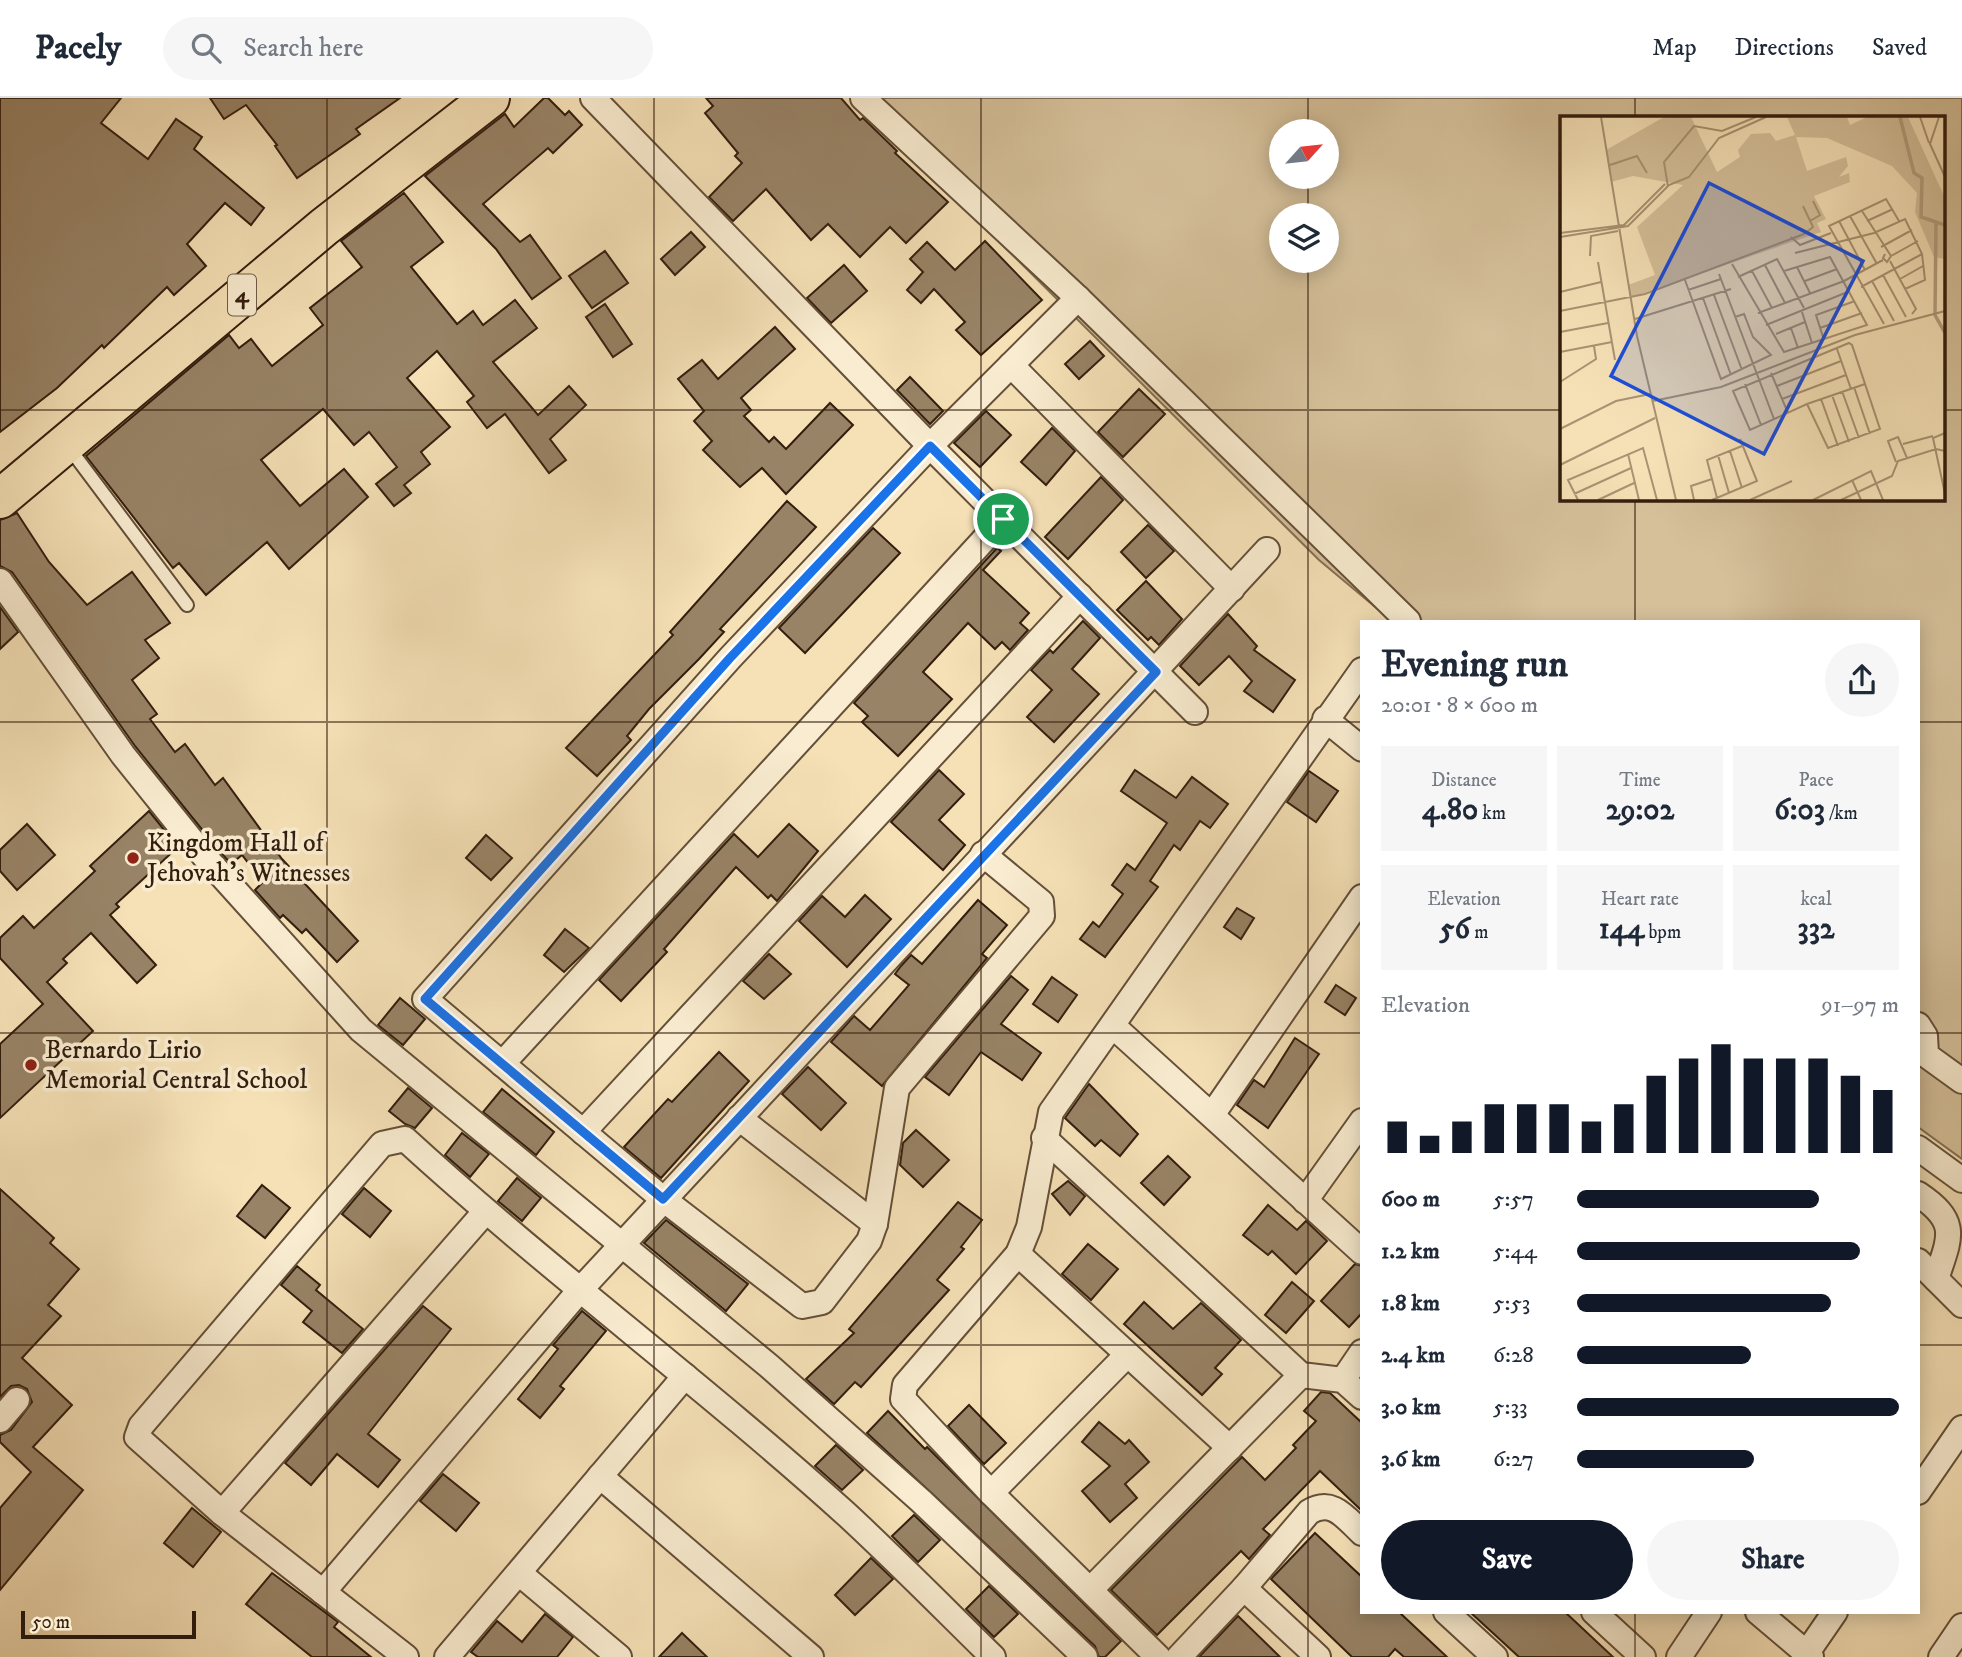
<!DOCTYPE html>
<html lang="en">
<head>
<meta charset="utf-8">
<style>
  body { margin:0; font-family:"IM FELL DW Pica",serif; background:#f6f6f7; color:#1f2937; height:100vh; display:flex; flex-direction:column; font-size:26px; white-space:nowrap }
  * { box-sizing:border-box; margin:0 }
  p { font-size:23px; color:#747a83 }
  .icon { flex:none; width:38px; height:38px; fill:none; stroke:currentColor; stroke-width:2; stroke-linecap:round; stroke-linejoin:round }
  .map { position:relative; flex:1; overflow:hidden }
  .drawer { position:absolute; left:1360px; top:522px; width:560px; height:994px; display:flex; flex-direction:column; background:#fff; border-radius:0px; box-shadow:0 4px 18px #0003 }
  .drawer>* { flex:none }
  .needle { width:46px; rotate:63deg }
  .buttons { position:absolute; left:1269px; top:21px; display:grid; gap:14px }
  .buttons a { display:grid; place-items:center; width:70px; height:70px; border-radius:50%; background:#fff; box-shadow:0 4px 18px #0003; font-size:35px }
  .scale { position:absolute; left:21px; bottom:18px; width:175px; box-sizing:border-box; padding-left:7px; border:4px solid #331e0e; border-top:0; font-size:19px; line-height:24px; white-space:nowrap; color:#331e0e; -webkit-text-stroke:5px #f9ecd0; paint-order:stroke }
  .pin { position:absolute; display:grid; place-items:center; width:60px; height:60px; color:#fff; margin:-30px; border:4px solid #fff; border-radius:50%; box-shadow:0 2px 7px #0007 }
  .round { display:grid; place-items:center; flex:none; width:74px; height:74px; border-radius:37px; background:#f6f6f7 }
  .headline { display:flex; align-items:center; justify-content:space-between; height:119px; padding:0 21px }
  h1 { font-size:38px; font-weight:800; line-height:52px }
  .stats { display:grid; grid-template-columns:repeat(3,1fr); gap:10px; height:119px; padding:7px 21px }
  .stats div { display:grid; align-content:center; border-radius:0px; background:#f6f6f7; text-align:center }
  .stats b { font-size:30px; font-weight:800 }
  .stats small { font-size:19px; font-weight:400 }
  .stats p { font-size:19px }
  .chart { height:196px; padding:14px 21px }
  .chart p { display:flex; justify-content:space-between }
  .chart svg { width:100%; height:126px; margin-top:7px; stroke:#111827; stroke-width:6 }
  .primary-button { display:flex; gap:14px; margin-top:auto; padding:14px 21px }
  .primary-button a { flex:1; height:80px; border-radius:42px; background:#111827; color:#fff; font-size:28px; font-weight:800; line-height:80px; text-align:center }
  .primary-button a+a { background:#f6f6f7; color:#1f2937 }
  ul { padding:0 21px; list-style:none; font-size:23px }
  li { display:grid; grid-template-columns:112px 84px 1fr; align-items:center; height:52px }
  li i { height:18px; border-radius:9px; background:#111827 }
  header { display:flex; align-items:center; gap:42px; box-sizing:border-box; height:98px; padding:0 35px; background:#fff; border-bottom:2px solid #e0e1e3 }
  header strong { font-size:33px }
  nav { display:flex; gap:38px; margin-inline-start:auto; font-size:24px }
  .search { width:490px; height:63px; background:#f6f6f7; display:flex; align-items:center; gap:18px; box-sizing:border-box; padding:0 24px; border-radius:38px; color:#747a83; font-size:26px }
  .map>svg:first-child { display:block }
  .green { fill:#d5c09a; stroke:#846f54; stroke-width:2; fill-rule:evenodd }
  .building { fill:#988366; stroke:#331e0e; stroke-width:2 }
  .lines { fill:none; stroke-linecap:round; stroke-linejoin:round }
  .service-casing { stroke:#644f38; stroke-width:16 }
  .minor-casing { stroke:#644f38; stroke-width:28 }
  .trunk-casing { stroke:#331e0e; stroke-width:42 }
  .service { stroke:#f9ecd0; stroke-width:12 }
  .minor { stroke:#f9ecd0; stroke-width:24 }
  .trunk { stroke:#f6e1b7; stroke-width:38 }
  .route-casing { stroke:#fff; stroke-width:14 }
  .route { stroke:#1a73e8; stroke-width:9 }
  .grid { fill:none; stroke:#331e0e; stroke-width:2; stroke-opacity:0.55 }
  .poi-dot { fill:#8f2418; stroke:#f9ecd0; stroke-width:2.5 }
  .labels { text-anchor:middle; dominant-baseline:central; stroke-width:7; stroke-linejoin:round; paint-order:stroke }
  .shield { fill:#f9ecd0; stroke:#6e5c48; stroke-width:2 }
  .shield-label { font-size:24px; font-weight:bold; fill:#331e0e }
  .poi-label { font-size:26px; fill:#331e0e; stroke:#f9ecd0; text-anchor:start }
  .inset-river { fill:none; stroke:#b49f7e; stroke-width:3.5 }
  .inset-road { fill:none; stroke:#a89373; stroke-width:2 }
  .view { fill:#1d4ed8; fill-opacity:0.15; stroke:#1d4ed8; stroke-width:3.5 }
  .inset-edge { fill:none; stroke:#331e0e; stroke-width:3.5 }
</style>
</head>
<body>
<header>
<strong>Pacely</strong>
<div class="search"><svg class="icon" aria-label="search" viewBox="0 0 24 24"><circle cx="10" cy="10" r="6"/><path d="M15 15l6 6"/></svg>Search here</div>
<nav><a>Map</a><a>Directions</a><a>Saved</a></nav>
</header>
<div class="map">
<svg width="1962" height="1559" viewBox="0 0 1962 1559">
  <rect width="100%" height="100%" fill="#f6e1b7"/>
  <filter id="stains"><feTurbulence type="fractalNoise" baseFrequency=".00286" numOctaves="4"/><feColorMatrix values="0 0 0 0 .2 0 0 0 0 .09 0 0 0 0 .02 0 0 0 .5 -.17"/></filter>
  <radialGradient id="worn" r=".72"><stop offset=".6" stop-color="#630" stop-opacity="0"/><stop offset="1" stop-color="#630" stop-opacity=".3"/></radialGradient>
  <path class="green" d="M863,0H1962V1061L1918,1029V523H1392L1319,462L901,46ZM1561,19H1943V401H1561ZM1281,33H1326V79H1281ZM1281,117H1326V163H1281Z"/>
  <g class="building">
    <path d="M0,0H121L101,25L148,61L176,21L202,39L194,51L264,110L251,127L225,105L187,146L206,168L174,197L167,189L104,250L102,247L57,290L0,334Z"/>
    <path d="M210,0H400L356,31L360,36L297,80L275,48L277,47L246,7L224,21Z"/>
    <path d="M544,0H548L565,17L569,13L582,27L553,55L548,50L483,106L520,144L530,137L561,180L532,201L496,151L425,78L505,16L514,29Z"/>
    <path d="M706,0H841L860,22L863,20L897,53L895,55L948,104L906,145L890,129L860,159L828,126L811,142L766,91L733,123L709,99L742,65L735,58L738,55L705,15L713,8Z"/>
    <path d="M404,95L443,144L411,169L457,226L473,213L483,227L515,202L537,230L493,264L538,317L569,288L586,307L550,341L566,362L549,375L505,316L487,330L467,304L474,298L437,253L407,280L450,329L421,354L430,366L404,387L411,395L394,408L376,386L397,369L369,334L354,347L323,311L261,362L300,408L344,371L368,399L289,471L267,444L206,497L179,465L173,470L86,358L229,237L239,250L251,241L272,268L323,227L310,210L362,169L341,143Z"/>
    <path d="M691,134L705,149L675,177L661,161Z"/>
    <path d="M985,143L1042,202L981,257L956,232L965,224L934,191L921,205L907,192L923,174L910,161L927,144L955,172Z"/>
    <path d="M605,153L628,185L592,210L569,178Z"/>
    <path d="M844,167L867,193L831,225L807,200Z"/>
    <path d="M605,206L632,246L613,259L586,219Z"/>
    <path d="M775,229L795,251L741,300L751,312L744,318L769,344L774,339L786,351L830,305L853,327L786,396L762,370L740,389L703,352L712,343L694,323L704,313L678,281L702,262L718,281Z"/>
    <path d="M1090,243L1104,258L1079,281L1065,266Z"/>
    <path d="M910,279L943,313L930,326L897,292Z"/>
    <path d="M1139,291L1165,316L1123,359L1098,334Z"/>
    <path d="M986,313L1011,337L980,369L954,345Z"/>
    <path d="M1052,330L1075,353L1046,387L1021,364Z"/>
    <path d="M1101,379L1123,402L1068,461L1045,439Z"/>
    <path d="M787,403L816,429L720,531L724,534L699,561L649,611L627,638L631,642L597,678L566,650L673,537L670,534Z"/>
    <path d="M17,415L49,464L87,507L132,474L170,525L145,542L159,560L132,582L157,616L150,621L175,654L185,646L215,687L223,680L282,761L358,843L337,864L306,831L302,835L283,817L280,820L255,792L263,784L242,757L231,766L216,749L135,648L12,474L0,468V422Z"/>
    <path d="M1148,427L1174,453L1146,480L1121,454Z"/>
    <path d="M873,430L900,455L805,555L779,530Z"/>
    <path d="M997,450L1001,453L983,472L1029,515L1020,525L1028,532L1010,552L1002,544L995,551L968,525L923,574L952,601L898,658L862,624L868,618L854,605Z"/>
    <path d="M1146,483L1182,521L1159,547L1151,539L1148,542L1117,512Z"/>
    <path d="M0,509L18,534L0,551Z"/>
    <path d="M1228,516L1257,548L1254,552L1295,582L1273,614L1244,593L1252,583L1229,558L1199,587L1180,568Z"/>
    <path d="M1083,523L1100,540L1072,571L1099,596L1054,644L1027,619L1052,592L1031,572L1050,552L1053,555Z"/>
    <path d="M939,672L964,696L939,722L965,747L943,772L891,724Z"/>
    <path d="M1135,672L1176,700L1192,679L1228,706L1210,730L1200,723L1180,752L1174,747L1150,783L1158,789L1105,859L1080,841L1093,824L1099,829L1123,796L1112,787L1127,766L1135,772L1167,725L1121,693Z"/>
    <path d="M1309,673L1338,693L1316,724L1287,704Z"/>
    <path d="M149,713L178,749L116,806L119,809L110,817L156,867L137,885L91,835L63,861L67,865L47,884L93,933L0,1020V946L43,906L0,860V840L23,818L34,830L95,773L90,768Z"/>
    <path d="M27,726L55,757L17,792L0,773V752Z"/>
    <path d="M789,726L818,753L777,803L771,797L768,800L736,769L664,851L667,854L621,903L599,882L734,736L758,759Z"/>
    <path d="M486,737L512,760L491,782L466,760Z"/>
    <path d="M865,797L891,821L847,869L799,823L822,798L845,819Z"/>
    <path d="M978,802L1007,827L982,856L987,860L882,988L831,944L854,918L870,932L909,887L895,876L901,868L911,857L922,866Z"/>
    <path d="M1237,810L1254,820L1241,841L1224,829Z"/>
    <path d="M565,831L589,850L564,874L544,857Z"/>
    <path d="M769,856L791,876L764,901L743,883Z"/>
    <path d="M1011,878L1028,892L1001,926L1041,955L1022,982L981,954L949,997L925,979Z"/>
    <path d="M1052,879L1077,897L1058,924L1033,906Z"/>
    <path d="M1336,887L1356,900L1345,917L1325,904Z"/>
    <path d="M400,900L425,921L403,947L378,927Z"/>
    <path d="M1295,940L1319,956L1268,1030L1237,1007L1254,982L1264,989Z"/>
    <path d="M719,954L749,983L661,1080L624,1049L668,1001L672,1004Z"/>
    <path d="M808,969L846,1005L821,1032L782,996Z"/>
    <path d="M1089,986L1138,1036L1120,1058L1101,1042L1095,1048L1065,1020Z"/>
    <path d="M408,990L432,1010L415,1030L405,1026L389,1013Z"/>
    <path d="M502,991L554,1034L536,1057L483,1014Z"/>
    <path d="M916,1032L949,1062L923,1089L900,1067L903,1045Z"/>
    <path d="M462,1035L489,1056L470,1079L445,1057Z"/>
    <path d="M1168,1058L1190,1079L1164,1107L1141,1085Z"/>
    <path d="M517,1080L541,1100L522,1123L498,1103Z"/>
    <path d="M1068,1083L1085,1098L1070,1117L1052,1096Z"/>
    <path d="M262,1087L290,1110L265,1140L237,1118Z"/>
    <path d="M364,1090L391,1113L370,1139L342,1116Z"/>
    <path d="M0,1091L54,1140L50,1145L79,1171L48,1207L61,1218L22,1260L72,1307L33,1349L83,1392L0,1492V1410L31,1374L0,1344V1337L11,1332L32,1304L27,1291L19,1287L11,1288L0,1299Z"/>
    <path d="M958,1104L982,1122L961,1149L964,1151L937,1182L949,1192L861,1289L855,1284L834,1306L806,1281L854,1235L849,1231Z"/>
    <path d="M1268,1107L1297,1132L1306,1123L1327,1143L1296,1176L1272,1153L1268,1157L1243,1137Z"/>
    <path d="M666,1122L748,1186L726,1213L644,1145Z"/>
    <path d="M1088,1146L1118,1171L1091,1202L1062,1176Z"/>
    <path d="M1355,1166L1362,1168V1215L1349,1229L1321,1203Z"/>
    <path d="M297,1168L320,1187L316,1192L363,1231L342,1255L303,1224L312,1213L281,1187Z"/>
    <path d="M1292,1184L1314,1203L1286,1235L1265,1217Z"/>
    <path d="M1144,1204L1173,1231L1201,1205L1241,1242L1215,1270L1222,1276L1202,1297L1124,1226Z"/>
    <path d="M423,1208L451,1231L368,1336L400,1362L378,1389L337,1356L311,1387L285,1365Z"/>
    <path d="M582,1213L606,1233L560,1288L564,1291L540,1320L518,1301L558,1251L553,1247Z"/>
    <path d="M1321,1294L1330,1295L1362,1325V1413L1320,1373L1263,1431L1270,1437L1249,1461L1241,1453L1157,1537L1111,1492L1242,1359L1265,1382L1296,1350L1293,1347L1316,1323L1304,1313Z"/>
    <path d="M969,1307L1006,1345L984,1366L948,1328Z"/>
    <path d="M888,1313L925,1351L927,1349L1121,1543L1105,1559H1099L1095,1548L867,1335Z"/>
    <path d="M1099,1324L1125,1346L1129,1342L1149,1364L1125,1386L1137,1400L1110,1424L1082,1393L1110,1368L1082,1344Z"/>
    <path d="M836,1347L863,1372L842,1392L815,1368Z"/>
    <path d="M443,1376L479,1405L456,1433L420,1403Z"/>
    <path d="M192,1410L221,1434L193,1469L164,1445Z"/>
    <path d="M914,1417L940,1442L918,1464L892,1438Z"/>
    <path d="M1315,1435L1362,1479V1514H1399L1447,1559H1404L1395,1551L1388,1559H1352L1271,1481Z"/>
    <path d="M871,1460L893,1481L855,1517L835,1497Z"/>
    <path d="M272,1475L338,1524L334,1529L371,1559H312L246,1506Z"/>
    <path d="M989,1488L1018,1516L994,1539L966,1511Z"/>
    <path d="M1470,1514H1565L1613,1559H1519Z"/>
    <path d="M545,1516L573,1539L557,1559H478L471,1554L497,1523L522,1544Z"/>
    <path d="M1238,1518L1280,1559H1199Z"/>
    <path d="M682,1535L707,1559H659Z"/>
  </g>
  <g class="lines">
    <g class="service-casing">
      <path id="service" d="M67,347L187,507"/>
    </g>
    <g class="minor-casing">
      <g id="minor">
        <path d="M593,0L930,348L1195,614"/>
        <path d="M863,0L1078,200L1408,523"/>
        <path d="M1011,267L1232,491"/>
        <path d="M0,483L123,657L205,759L361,932L769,1268L921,1403L1085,1559"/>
        <path d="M1325,621L1362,651"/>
        <path d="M983,756L1041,804L1042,818L897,990L875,1126L869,1143L822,1204L802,1208L663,1101L425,901L730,560L930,348L1078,200"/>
        <path d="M1918,927L1925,938L1926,957L1962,983"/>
        <path d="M1113,928L1362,1154"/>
        <path d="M502,966L1003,421"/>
        <path d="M1212,1017L1362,799"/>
        <path d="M739,1020L875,1126"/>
        <path d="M583,1034L1080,498"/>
        <path d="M1044,1040L1301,1277L1343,1282L1362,1299"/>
        <path d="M1918,1050L1962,1082"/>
        <path d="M1918,1096C1960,1124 1950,1139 1936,1181"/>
        <path d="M1305,1103L1362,1023"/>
        <path d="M1018,1156L1230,1350"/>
        <path d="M1918,1163L1962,1207"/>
        <path d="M1343,1282L1362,1254"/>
        <path d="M0,1322L17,1302"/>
        <path d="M600,1378L811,1559"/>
        <path d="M1918,1394L1962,1330"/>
        <path d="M991,1395L1127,1257"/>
        <path d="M222,1415L485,1114"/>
        <path d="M519,1475L619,1559"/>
        <path d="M1244,1490L1318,1559"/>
        <path d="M1091,1491L1301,1277"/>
        <path d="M323,1494L580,1192L1267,452"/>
        <path d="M1446,1514L1495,1559"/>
        <path d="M1594,1514L1643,1559"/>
        <path d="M1758,1514L1811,1559"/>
        <path d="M406,1559L222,1415L137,1339L141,1328L382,1046L405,1041C547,1171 702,1286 845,1415C896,1462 944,1511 993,1559"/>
        <path d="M447,1559L685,1278"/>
        <path d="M1158,1559L991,1395L903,1301L905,1287L1018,1156L1029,1129L1051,1014L1362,572"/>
        <path d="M1179,1559L1244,1490L1309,1414C1332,1400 1345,1419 1362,1435"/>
        <path d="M1679,1559L1709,1514"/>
        <path d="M1804,1559L1835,1514"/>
        <path d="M1941,1559L1962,1528"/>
      </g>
    </g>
    <g class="trunk-casing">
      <path id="trunk" d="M0,401L324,129L490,0"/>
    </g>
    <use href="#service" class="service"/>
    <use href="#minor" class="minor"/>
    <use href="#trunk" class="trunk"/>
  </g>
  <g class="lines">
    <g class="route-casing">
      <path id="route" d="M930,348L1156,574L663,1101L425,901L730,560Z"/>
    </g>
    <use href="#route" class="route"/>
  </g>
  <path class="grid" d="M327,0V1559M654,0V1559M981,0V1559M1308,0V33M1635,0V19M1308,79V117M1308,163V1559M0,312H1561M1943,312H1962M1635,401V523M0,624H1362M1918,624H1962M0,935H1362M1918,935H1962M0,1247H1362M1918,1247H1962M1635,1514V1559"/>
  <g class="poi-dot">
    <circle cx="133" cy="760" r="7"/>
    <circle cx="31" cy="967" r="7"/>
  </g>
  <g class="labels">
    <rect class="shield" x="228" y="176.5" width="28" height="41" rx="5"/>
    <g class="shield-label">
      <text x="242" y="197">4</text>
    </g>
    <g class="poi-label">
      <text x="147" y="745">Kingdom Hall of<tspan x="147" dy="30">Jehovah's Witnesses</tspan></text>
      <text x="45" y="952">Bernardo Lirio<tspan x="45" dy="30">Memorial Central School</tspan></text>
    </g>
  </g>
  <g transform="translate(1560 18)">
    <rect width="385" height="385" fill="#f6e1b7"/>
    <path d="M104,1H131L157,56L180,41L178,34L191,18L210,17L216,25L235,19L227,1H287L290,9L307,1H348L385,82V143L374,141L355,96L357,77L332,50L267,22L236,21L247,55L286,41L288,50L279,61L289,57L290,66L254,80L266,103L257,107L261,116L70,182L68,169L95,159L77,111L123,69L73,60L51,66L46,34Z" fill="#d5c09a"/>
    <path class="inset-river" d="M340,1L354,57L362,62L361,101L385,109M376,107L375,199L385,217"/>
    <path class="inset-road" d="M41,1L77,220L116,384M360,1L369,27M379,1L370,28L385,61M385,12V34M50,49L77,40L87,57M108,71L104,46L134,10L162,15L196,1M302,95L331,140L327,146L323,142L325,138M290,100L317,148M250,105L260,99L253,85M279,105L305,154M307,105L333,93M0,117L64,109L105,68M0,121L68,110L109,69L129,61L159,22L206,1M231,121L240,129L271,117M321,131L352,114M235,137L314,117L345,103L362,138L365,164L345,173M30,140L31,120L58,115M331,140L358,125M330,145L356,193L352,198M38,146L55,244M172,148L224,236L307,209L270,141L224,155M205,149L225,187M237,151L250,177M192,155L212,192M159,158L214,303M323,159L346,201M178,161L217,143L244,192M340,163L363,150M125,164L161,263L211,239L193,221L184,198L175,201M245,165L277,153M312,165L334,205M301,171L362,138M128,174L161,163M0,176L41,166M154,179L182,254M143,182L171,259M0,195L85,178L244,118L253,111L243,90M242,196L252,227M198,197L284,165L323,144M75,203L171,173M324,208L269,110L326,83L339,105M206,209L290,175M231,212L238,232M260,212L302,197M0,216L48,207M216,218L245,206M264,224L256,199L295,185M277,233L291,273M0,236L52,226M211,257L228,297M0,266L36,243L34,230M185,268L201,309M217,270L281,245M294,271L310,318M282,275L299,322M272,279L289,326M222,283L286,259M261,283L278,330M93,285L161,271L295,219L385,195M247,288L268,332L320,313L292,229L289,227L173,275L190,314L247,288L305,268M0,313L56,285L90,278M385,317L373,322L385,378M343,328L373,320M170,335L182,372M68,338L79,384M158,339L169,377M336,346L328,325L338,321L347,342M0,349L95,302M292,364L301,384M14,378L71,352M157,382L147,344L182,330M18,384L8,364L83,332L97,384M38,384L74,367M134,384L131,370L152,363M152,384L197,365L180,323M190,384L232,365M253,384L311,355L323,384M281,384L332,360L338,345L376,333L385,335"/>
    <path class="view" d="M149,67L303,145L204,338L51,260Z"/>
    <rect width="385" height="385" class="inset-edge"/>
  </g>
  <rect width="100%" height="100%" filter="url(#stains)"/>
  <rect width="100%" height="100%" fill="url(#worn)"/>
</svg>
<div class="buttons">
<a><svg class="needle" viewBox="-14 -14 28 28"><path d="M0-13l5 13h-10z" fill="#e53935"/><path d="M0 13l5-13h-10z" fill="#747a83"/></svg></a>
<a><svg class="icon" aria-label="layers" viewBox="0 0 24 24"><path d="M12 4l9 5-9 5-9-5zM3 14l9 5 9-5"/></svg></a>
</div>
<div class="scale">50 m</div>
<div class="pin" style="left:1003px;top:421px;background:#1e9e55"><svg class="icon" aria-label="arrive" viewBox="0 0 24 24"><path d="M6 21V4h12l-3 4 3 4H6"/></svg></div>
<section class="drawer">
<div class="headline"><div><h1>Evening run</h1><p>20:01 · 8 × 600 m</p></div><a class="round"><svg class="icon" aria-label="share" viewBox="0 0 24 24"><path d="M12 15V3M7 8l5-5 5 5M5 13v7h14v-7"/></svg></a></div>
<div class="stats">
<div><p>Distance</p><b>4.80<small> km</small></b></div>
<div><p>Time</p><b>29:02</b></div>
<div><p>Pace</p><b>6:03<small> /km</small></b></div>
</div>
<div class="stats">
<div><p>Elevation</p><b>56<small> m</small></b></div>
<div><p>Heart rate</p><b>144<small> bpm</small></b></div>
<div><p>kcal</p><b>332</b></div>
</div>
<div class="chart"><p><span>Elevation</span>91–97 m</p>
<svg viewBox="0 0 160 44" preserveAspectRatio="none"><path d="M5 44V33M15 44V38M25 44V33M35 44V27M45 44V27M55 44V27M65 44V33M75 44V27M85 44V17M95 44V11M105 44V6M115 44V11M125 44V11M135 44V11M145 44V17M155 44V22"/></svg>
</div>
<ul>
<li><b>600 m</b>5:57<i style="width:75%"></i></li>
<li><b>1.2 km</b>5:44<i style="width:88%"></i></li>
<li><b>1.8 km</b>5:53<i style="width:79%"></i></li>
<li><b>2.4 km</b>6:28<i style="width:54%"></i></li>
<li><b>3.0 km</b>5:33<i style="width:100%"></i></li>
<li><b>3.6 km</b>6:27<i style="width:55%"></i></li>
</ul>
<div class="primary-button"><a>Save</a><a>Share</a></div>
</section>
</div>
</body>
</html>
